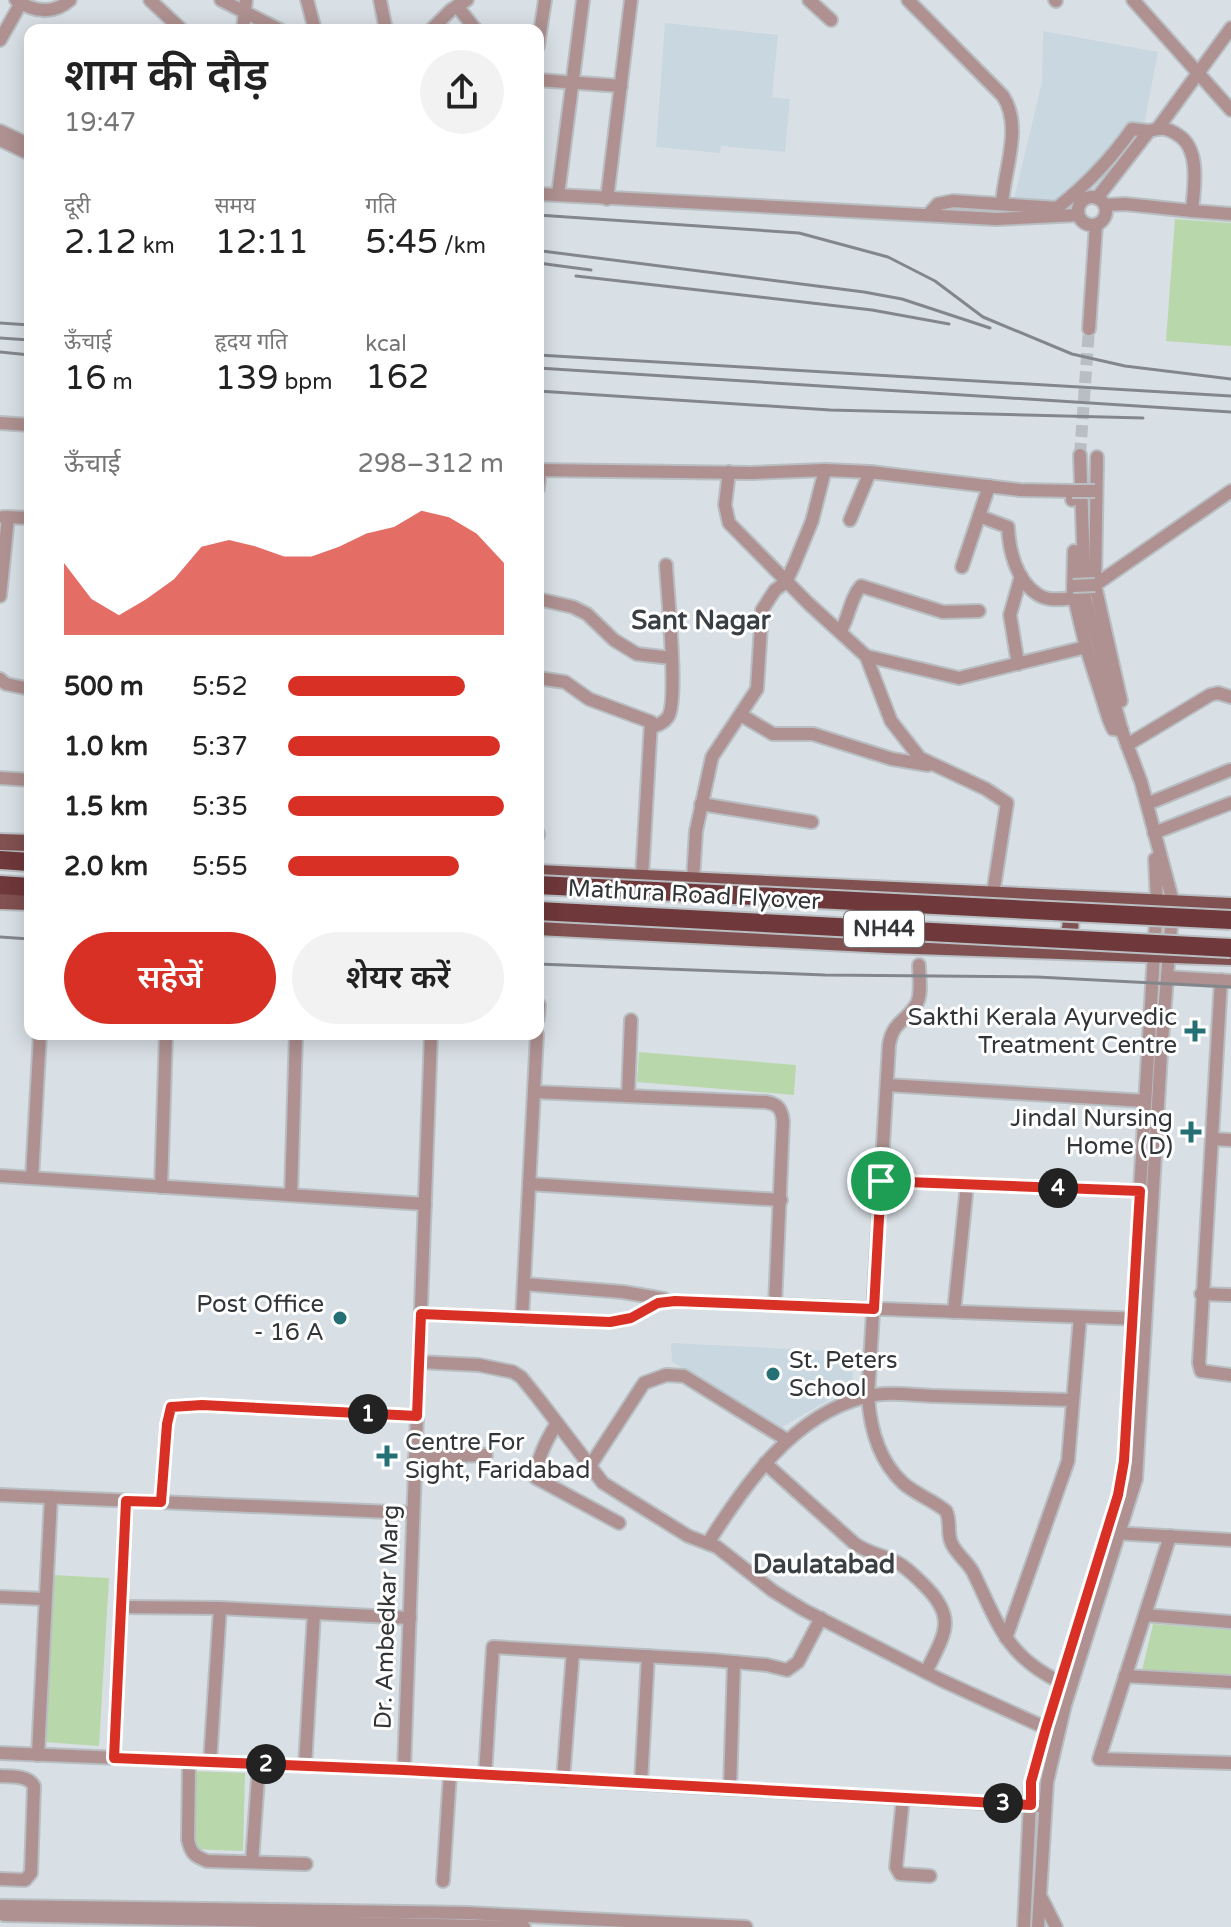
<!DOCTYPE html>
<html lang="hi">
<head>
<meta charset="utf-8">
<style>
  body { margin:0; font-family:"Varela Round","Noto Sans Devanagari",sans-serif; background:#f2f2f2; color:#222; height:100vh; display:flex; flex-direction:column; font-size:30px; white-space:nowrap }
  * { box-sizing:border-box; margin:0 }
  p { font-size:26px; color:#767676 }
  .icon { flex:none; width:44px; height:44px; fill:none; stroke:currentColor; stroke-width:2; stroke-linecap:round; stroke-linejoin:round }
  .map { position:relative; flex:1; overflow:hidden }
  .drawer { position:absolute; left:24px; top:24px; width:520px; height:1016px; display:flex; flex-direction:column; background:#fff; border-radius:16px; box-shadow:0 4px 20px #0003 }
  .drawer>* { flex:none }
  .pin { position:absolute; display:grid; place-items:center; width:68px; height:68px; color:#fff; margin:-34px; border:4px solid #fff; border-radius:50%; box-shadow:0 2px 8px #0007 }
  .km { position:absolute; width:40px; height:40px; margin:-20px; border-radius:50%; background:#222; color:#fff; font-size:22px; line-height:40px; text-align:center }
  .round { display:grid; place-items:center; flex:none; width:84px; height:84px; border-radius:42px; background:#f2f2f2 }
  .headline { display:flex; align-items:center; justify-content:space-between; height:136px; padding:0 40px }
  h1 { font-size:44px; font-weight:600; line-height:60px }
  .figures { display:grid; grid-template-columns:repeat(3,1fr); gap:12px; height:136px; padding:8px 40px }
  .figures div { display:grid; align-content:center }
  .figures b { font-size:34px; font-weight:600 }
  .figures small { font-size:22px; font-weight:400 }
  .figures p { font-size:22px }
  .chart { height:224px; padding:16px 40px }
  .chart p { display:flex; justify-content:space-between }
  .chart svg { width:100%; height:144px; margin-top:8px; fill:#d93025; opacity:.7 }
  .cta { display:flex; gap:16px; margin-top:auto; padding:16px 40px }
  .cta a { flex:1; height:92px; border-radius:48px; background:#d93025; color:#fff; font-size:32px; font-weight:600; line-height:92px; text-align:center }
  .cta a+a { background:#f2f2f2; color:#222 }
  ul { padding:0 40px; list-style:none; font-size:26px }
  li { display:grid; grid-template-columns:128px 96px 1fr; align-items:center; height:60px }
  li i { height:20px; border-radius:10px; background:#d93025 }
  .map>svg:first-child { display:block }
  .built { fill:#c9d7e1 }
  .green { fill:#b8d7ab }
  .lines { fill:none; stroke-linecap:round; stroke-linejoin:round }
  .minor-tunnel { stroke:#b8bec2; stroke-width:12; stroke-dasharray:12 6; stroke-linecap:butt }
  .minor-casing { stroke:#b8bec2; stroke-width:16 }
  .major-casing { stroke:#b8bec2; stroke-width:20 }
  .highway-casing { stroke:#b8bec2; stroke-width:22 }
  .minor { stroke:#ae9190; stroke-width:12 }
  .major { stroke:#815050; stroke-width:16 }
  .highway { stroke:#6f383a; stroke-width:18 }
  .rail { stroke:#83878b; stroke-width:3 }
  .minor-bridge-casing { stroke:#b8bec2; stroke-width:16; stroke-linecap:butt }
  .highway-bridge-casing { stroke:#b8bec2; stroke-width:22; stroke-linecap:butt }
  .minor-bridge { stroke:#ae9190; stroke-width:12 }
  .highway-bridge { stroke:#6f383a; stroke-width:18 }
  .route-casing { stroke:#fff; stroke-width:16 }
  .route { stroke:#d93025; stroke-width:10 }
  .poi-dot { fill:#257074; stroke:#fff; stroke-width:3 }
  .labels { text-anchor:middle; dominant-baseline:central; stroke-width:6; stroke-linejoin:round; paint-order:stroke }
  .shield { fill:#fff; stroke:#707274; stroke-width:2 }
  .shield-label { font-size:22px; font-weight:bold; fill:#333638 }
  .street-label { font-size:24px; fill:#333638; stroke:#fff }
  .poi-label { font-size:24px; fill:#333638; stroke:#fff; text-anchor:end }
  .neighbourhood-label { font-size:26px; font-weight:bold; fill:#3a3f44; stroke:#fff }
</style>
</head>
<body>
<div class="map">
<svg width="1231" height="1927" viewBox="0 0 1231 1927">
  <rect width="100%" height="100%" fill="#d9e0e5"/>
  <g class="built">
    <path d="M665,23L778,35L772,97L790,99L785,152L721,146L720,153L656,147Z"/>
    <path d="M1043,31L1158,52L1142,136L1096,192L1065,201L1014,199L1042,82Z"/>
    <path d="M671,1343L854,1352L852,1387L782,1427L672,1362Z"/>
  </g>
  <g class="green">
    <path d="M1175,219L1231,223V346L1166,341Z"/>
    <path d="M639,1052L796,1065L794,1095L637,1082Z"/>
    <path d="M54,1575L109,1578L99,1746L44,1742Z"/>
    <path d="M1153,1624L1231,1630V1675L1142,1671Z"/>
    <path d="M190,1771L245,1773L243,1851L188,1849Z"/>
  </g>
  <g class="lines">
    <path class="minor-tunnel" d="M1080,455L1089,329"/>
    <g class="minor-casing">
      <g id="minor">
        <path d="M16,0C34,12 53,15 70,0"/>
        <path d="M150,0L182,30"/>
        <path d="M221,0L280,30"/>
        <path d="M307,0L315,30"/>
        <path d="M380,0L386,30"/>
        <path d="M809,0L831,20"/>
        <path d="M908,0L1003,96C1023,127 1004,170 1002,204"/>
        <path d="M1055,0L1056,1"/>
        <path d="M1133,0L1231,110"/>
        <path d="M457,6L476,30"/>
        <path d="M243,30L246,0"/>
        <path d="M431,30L451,10L467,0"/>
        <path d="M0,40L21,3"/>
        <path d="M538,46L545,0"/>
        <path d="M538,80L621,86"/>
        <path d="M1158,128L1231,28"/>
        <path d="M0,131L30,145"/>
        <path d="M0,140L30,154"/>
        <path d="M538,194L996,219L1078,215"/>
        <path d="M558,195L583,0"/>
        <circle cx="1092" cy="211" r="14"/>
        <path d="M1097,198L1149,131C1160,127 1168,128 1178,135C1201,149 1194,188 1192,211L1231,214"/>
        <path d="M607,199L631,0"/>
        <path d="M1105,205L1125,204L1192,211"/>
        <path d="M928,215L938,204L953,201L1057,208C1086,185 1111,159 1132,129L1149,131"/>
        <path d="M1089,329L1096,225"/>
        <path d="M0,423L30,425"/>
        <path d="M1097,457L1095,585L1121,701"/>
        <path d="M538,470L751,473L825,470L870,472L1020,490L1072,491V500"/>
        <path d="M729,472L725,505L729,523L808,603L866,656L891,721L920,758L986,789L1007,803L993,894"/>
        <path d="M538,488L540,470"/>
        <path d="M979,516L1008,527C1009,550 1016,580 1037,594C1048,602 1063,599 1075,598"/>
        <path d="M3,517L30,518"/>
        <path d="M850,520L870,472"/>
        <path d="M1074,551L1073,593L1086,647L1109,720L1113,729L1122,730"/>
        <path d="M962,567L989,486"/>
        <path d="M1095,585L1231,491"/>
        <path d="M0,596L8,517"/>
        <path d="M538,599L573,607L587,614L614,640L637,654L671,658"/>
        <path d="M840,632C849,618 850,598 861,586L943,612L979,611"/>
        <path d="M866,656L959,678L1086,647"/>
        <path d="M1018,664L1010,615L1021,576"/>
        <path d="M538,678L565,682L589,699L651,722L642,877"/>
        <path d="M0,679L6,684L30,689"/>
        <path d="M741,715L773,734H813L892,759L928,765"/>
        <path d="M652,727C658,725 664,723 668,717C679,701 667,590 666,565"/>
        <path d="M1127,745L1210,695L1218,693L1231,697"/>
        <path d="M0,778L30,780"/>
        <path d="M701,804L812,822"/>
        <path d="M1147,804L1230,770"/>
        <path d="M1154,833L1231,803"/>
        <path d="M538,834V835"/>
        <path d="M693,880L696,831L712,757L757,689L762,610L775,590L786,582L794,565L812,521L825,470"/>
        <path d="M919,965C919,977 922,993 917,1003C907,1022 893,1020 889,1045L868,1396C870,1428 878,1460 903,1483C915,1494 933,1500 946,1511C951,1521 947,1531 951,1542C955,1553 967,1561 973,1572C998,1623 1005,1655 1060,1682"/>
        <path d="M1167,977L1231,981"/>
        <path d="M1221,980L1199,1363L1201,1371L1231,1375"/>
        <path d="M538,1018L539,1005"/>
        <path d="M887,1085L1145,1101"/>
        <path d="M534,1092L766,1102C778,1104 782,1109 783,1122L775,1305"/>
        <path d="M628,1096L631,1020"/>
        <path d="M1212,1139L1231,1140"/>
        <path d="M0,1176L425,1204"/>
        <path d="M32,1178L40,1034"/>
        <path d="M881,1181L1140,1191"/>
        <path d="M529,1184L781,1200"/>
        <path d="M161,1187L166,1034"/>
        <path d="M291,1195L296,1034"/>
        <path d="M524,1284L623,1292L664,1299"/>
        <path d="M1201,1294L1231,1295"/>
        <path d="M954,1312L967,1185"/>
        <path d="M421,1314L610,1322L631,1318L658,1303L675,1301L1140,1319"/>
        <path d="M522,1319L537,1034"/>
        <path d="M419,1362L479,1365L513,1372L521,1377L538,1398L603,1483L688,1536L717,1547L773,1591L804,1610L941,1680L1046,1728"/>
        <path d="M557,1423C547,1439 536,1459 536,1478L619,1523"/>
        <path d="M415,1457L486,1455"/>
        <path d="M765,1463L854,1543C867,1553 880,1554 894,1561C905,1566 914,1575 923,1584C958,1618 945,1633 926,1672"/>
        <path d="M590,1466L644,1383L666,1375L684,1376L787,1440"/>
        <path d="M0,1495L413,1513"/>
        <path d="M161,1502L167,1424L171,1407L202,1405L417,1416"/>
        <path d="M1114,1533L1231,1540"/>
        <path d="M1170,1536L1099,1759L1231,1763"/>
        <path d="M708,1543C746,1483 793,1415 865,1397C886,1391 911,1395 932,1396C979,1397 1026,1399 1072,1400"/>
        <path d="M0,1597L45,1599"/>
        <path d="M121,1607L220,1608L410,1618"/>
        <path d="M1145,1615L1231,1622"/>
        <path d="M1006,1638L1068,1461L1080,1317"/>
        <path d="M1125,1676L1231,1682"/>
        <path d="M0,1753L404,1770L1039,1806"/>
        <path d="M38,1755L51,1497"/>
        <path d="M114,1758L126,1501"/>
        <path d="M189,1761L188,1840C191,1853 194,1856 207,1861L306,1864"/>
        <path d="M210,1762L220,1608"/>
        <path d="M305,1766L314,1613"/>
        <path d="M404,1770L431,1034"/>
        <path d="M485,1775L493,1647L712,1660L767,1665L787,1670L798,1662L821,1618"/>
        <path d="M0,1776C12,1777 28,1775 34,1786L31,1873L25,1880L0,1879"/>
        <path d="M563,1780L573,1652"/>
        <path d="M641,1783L648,1656"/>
        <path d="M730,1788L734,1662"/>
        <path d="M903,1798L896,1867L900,1874L930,1876"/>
        <path d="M252,1862L259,1764"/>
        <path d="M443,1881L450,1774"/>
        <path d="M1042,1899L1056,1927"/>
        <path d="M0,1906L467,1913L746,1927"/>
        <path d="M4,1915L524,1927"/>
        <path d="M1024,1927L1031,1782L1118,1495L1124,1461L1157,902L1155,859"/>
        <path d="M1038,1927L1047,1782L1065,1705L1136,1479L1161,1053L1173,902L1141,782L1122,731L1085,598L1080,455"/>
      </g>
    </g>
    <g class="major-casing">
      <g id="major">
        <path d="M0,842L30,843"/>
        <path d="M538,873L1231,906"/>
        <path d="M0,901L30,902"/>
        <path d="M538,927L888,945L1231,957"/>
        <path d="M1058,948C1073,930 1075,923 1062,902"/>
      </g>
    </g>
    <g class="highway-casing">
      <g id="highway">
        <path d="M0,860L30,862"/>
        <path d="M0,885L30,887"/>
      </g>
    </g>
    <use href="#minor" class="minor"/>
    <use href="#major" class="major"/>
    <use href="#highway" class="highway"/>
    <g class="rail">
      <path d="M538,215L799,233L888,257L935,281L983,317L1072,354L1125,366L1231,379"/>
      <path d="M542,251L864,292L902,299L990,328"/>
      <path d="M538,263L591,270"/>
      <path d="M576,276L872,310L949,324"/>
      <path d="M0,323L30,325"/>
      <path d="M0,338L30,340"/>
      <path d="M0,352L30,355"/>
      <path d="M538,355L1231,396"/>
      <path d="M538,368L1231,412"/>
      <path d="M538,391L830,410L1143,418"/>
      <path d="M0,937L30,939"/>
      <path d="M538,964L825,975L1037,977L1231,987"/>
    </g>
    <g class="minor-bridge-casing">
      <g id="minor-bridge">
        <path d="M1072,491H1095"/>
        <path d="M1073,586L1095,585"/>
      </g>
    </g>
    <g class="highway-bridge-casing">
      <g id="highway-bridge">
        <path d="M538,885L1231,920"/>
        <path d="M538,911L1231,948"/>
      </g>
    </g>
    <use href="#minor-bridge" class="minor-bridge"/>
    <use href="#highway-bridge" class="highway-bridge"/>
  </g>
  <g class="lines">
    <g class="route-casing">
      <path id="route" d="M881,1181L1140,1191L1124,1461L1118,1495L1046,1728L1031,1782V1805L404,1770L114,1758L126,1501L161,1502L167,1424L171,1407L202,1405L417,1416L421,1314L610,1322L631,1318L658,1303L675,1301L874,1309Z"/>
    </g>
    <use href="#route" class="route"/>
  </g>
  <g class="poi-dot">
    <path d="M1191 1019h8v8h8v8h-8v8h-8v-8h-8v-8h8z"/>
    <path d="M1187 1120h8v8h8v8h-8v8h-8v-8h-8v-8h8z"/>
    <circle cx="340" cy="1318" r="8"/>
    <circle cx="773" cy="1374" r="8"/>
    <path d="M383 1444h8v8h8v8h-8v8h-8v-8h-8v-8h8z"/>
  </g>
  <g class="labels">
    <rect class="shield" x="844" y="911" width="80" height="36" rx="6"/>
    <g class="shield-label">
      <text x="884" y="929">NH44</text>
    </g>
    <g class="street-label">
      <text transform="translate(694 895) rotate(3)">Mathura Road Flyover</text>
      <text transform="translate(387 1617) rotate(-88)">Dr. Ambedkar Marg</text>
    </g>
    <g class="poi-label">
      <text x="1177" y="1017">Sakthi Kerala Ayurvedic<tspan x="1177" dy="28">Treatment Centre</tspan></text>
      <text x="1173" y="1118">Jindal Nursing<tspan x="1173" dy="28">Home (D)</tspan></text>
      <text x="324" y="1304">Post Office<tspan x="324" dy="28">- 16 A</tspan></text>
      <text x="789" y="1360" text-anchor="start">St. Peters<tspan x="789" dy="28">School</tspan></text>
      <text x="405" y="1442" text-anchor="start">Centre For<tspan x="405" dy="28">Sight, Faridabad</tspan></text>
    </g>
    <g class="neighbourhood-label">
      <text x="701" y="620">Sant Nagar</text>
      <text x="824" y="1564">Daulatabad</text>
    </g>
  </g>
</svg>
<div class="pin" style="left:881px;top:1181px;background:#1e9e55"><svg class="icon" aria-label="arrive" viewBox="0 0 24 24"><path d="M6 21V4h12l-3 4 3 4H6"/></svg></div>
<b class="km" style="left:368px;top:1414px">1</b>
<b class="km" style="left:266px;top:1764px">2</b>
<b class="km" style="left:1003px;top:1803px">3</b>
<b class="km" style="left:1058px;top:1188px">4</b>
<section class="drawer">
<div class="headline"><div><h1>शाम की दौड़</h1><p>19:47</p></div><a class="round"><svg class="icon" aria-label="share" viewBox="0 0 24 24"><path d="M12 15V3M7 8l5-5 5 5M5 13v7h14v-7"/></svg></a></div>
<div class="figures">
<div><p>दूरी</p><b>2.12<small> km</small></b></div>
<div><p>समय</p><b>12:11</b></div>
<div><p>गति</p><b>5:45<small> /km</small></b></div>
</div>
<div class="figures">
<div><p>ऊँचाई</p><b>16<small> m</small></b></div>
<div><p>हृदय गति</p><b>139<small> bpm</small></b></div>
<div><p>kcal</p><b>162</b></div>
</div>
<div class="chart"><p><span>ऊँचाई</span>298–312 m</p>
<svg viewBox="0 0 160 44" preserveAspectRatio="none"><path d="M0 44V22L10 33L20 38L30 33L40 27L50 17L60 15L70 17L80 20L90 20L100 17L110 13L120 11L130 6L140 8L150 13L160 22V44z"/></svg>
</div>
<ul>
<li><b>500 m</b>5:52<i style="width:82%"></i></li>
<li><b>1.0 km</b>5:37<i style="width:98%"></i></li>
<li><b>1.5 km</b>5:35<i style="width:100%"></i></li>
<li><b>2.0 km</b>5:55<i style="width:79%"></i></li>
</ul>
<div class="cta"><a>सहेजें</a><a>शेयर करें</a></div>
</section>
</div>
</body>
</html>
